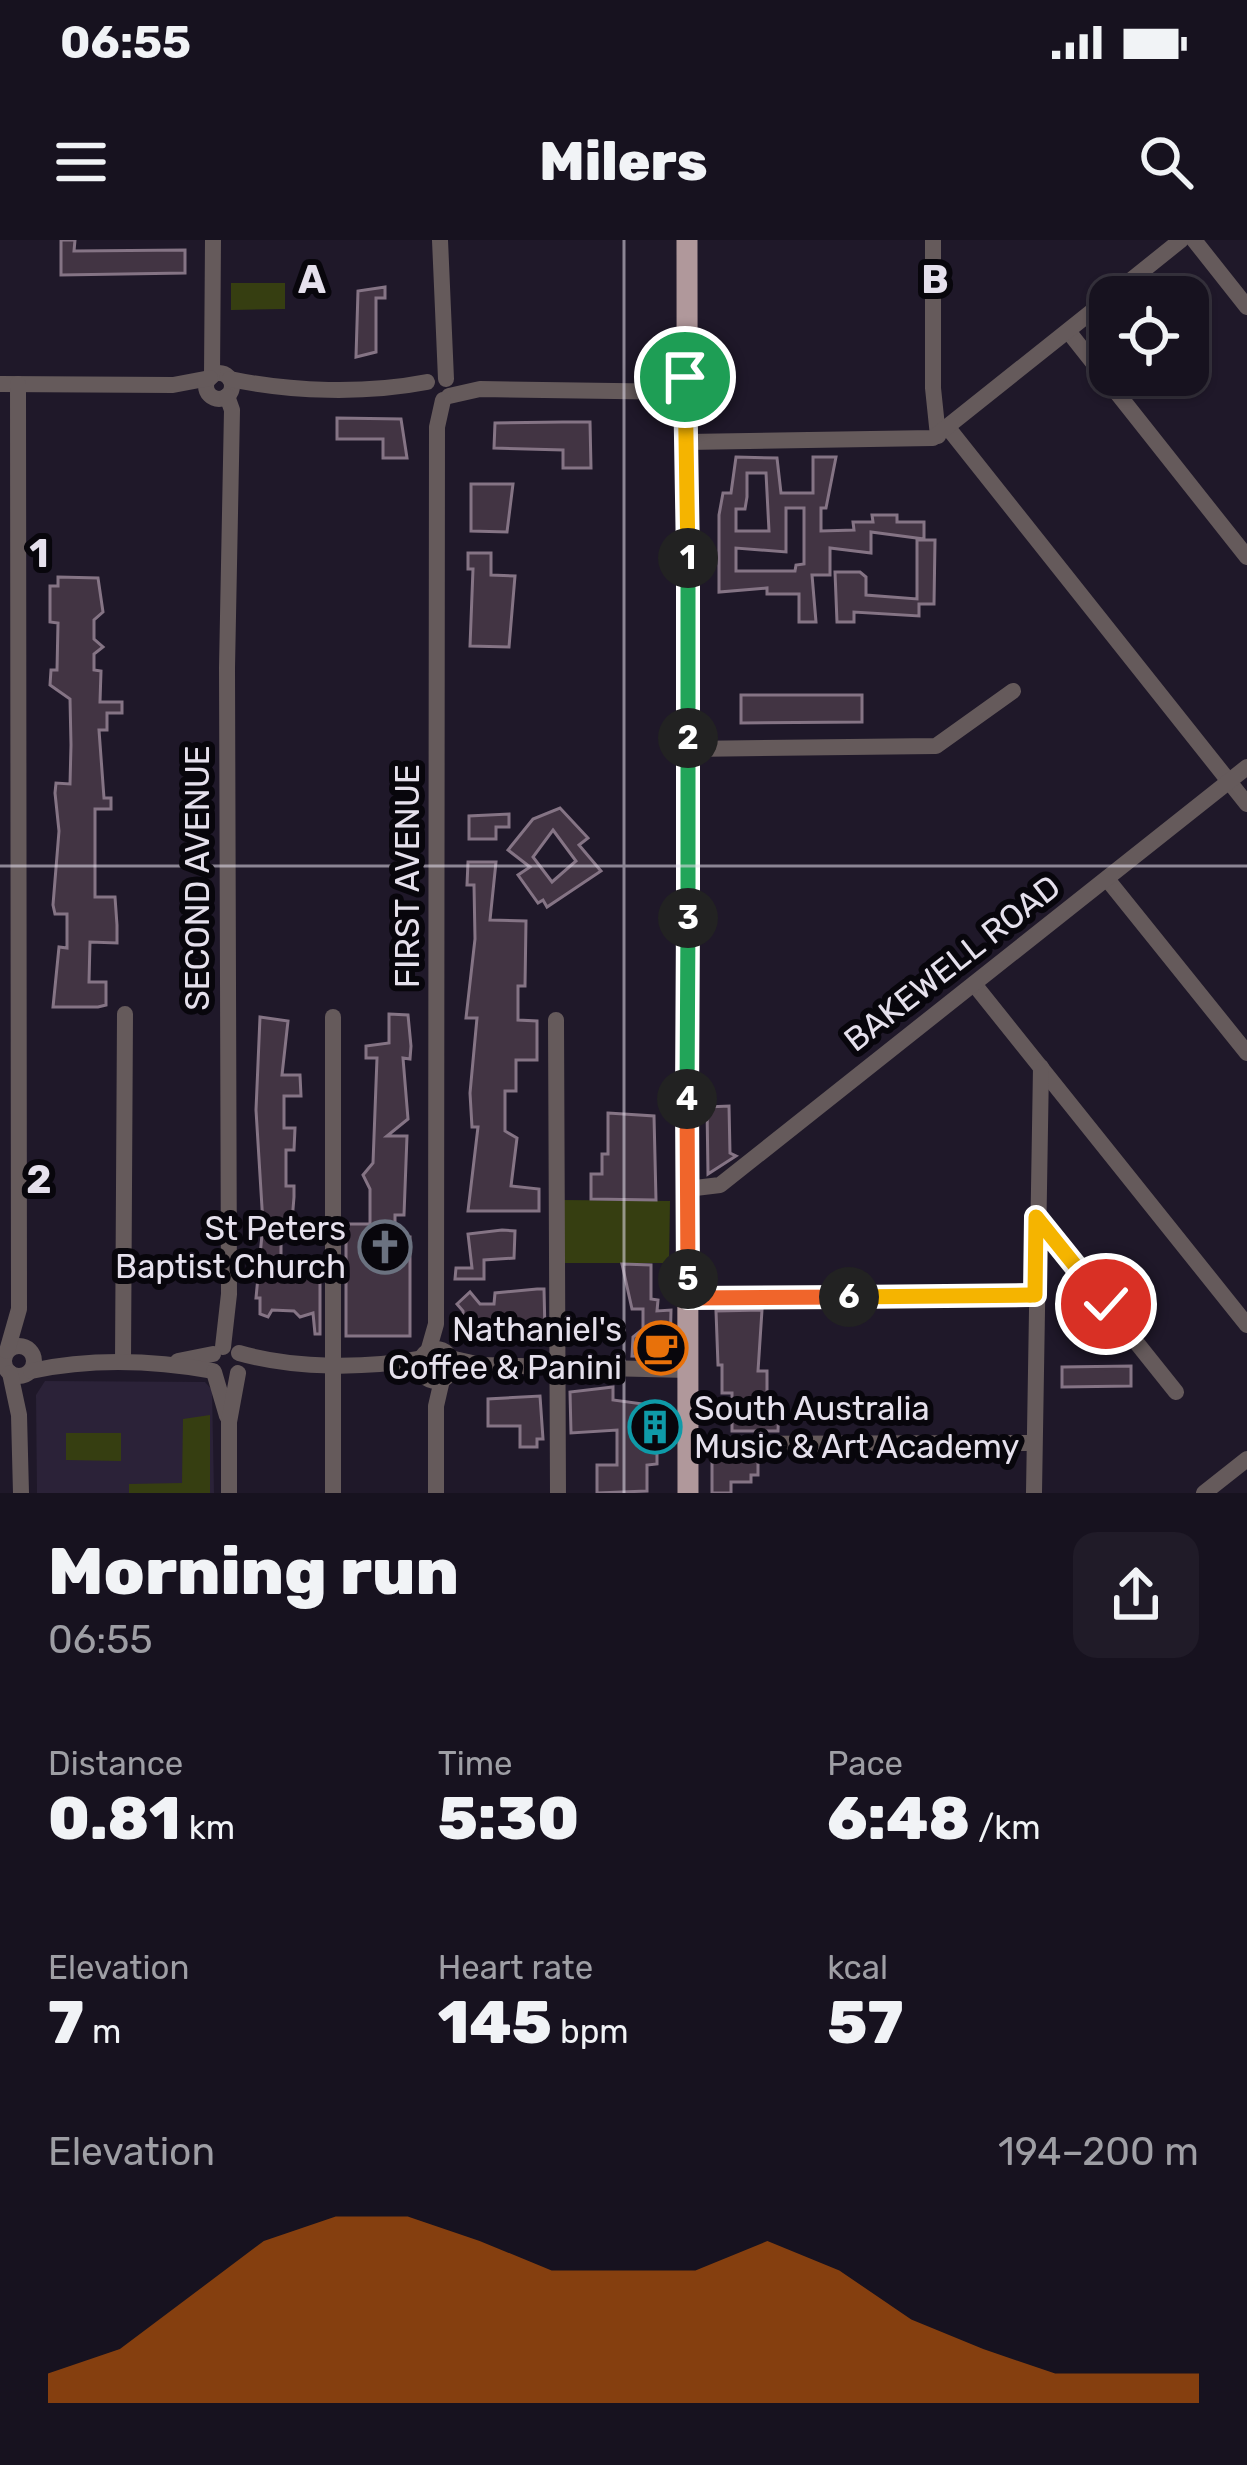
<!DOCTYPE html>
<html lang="en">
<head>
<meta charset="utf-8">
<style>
  body { margin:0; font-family:Rubik,sans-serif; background:#201b28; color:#f1f3f6; height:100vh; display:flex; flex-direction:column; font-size:45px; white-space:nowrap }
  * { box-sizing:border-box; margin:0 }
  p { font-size:39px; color:#9e9ea4 }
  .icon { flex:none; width:66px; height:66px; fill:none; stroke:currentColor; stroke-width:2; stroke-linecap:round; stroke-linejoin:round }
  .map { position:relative; height:1253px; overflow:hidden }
  .side { display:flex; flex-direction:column; background:#17121f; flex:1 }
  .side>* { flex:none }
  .fabs { position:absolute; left:1089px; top:36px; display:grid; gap:24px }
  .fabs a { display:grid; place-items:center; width:120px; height:120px; border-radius:24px; background:#17121f; box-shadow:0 3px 9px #0004,0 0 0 3px #36323d; font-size:60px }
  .pin { position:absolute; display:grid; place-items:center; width:102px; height:102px; color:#fff; margin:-51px; border:6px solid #fff; border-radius:50%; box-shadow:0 3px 12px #0007 }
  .km { position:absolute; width:60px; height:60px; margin:-30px; border-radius:50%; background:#222; color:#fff; font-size:33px; line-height:60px; text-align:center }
  .round { display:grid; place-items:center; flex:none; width:126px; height:126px; border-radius:24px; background:#201b28 }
  .headline { display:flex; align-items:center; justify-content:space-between; height:204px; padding:0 48px }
  h1 { font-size:66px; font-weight:800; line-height:90px }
  .figures { display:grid; grid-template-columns:repeat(3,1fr); gap:18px; height:204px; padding:12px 48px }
  .figures div { display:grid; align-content:center }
  .figures b { font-size:60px; font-weight:800 }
  .figures small { font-size:33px; font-weight:400 }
  .figures p { font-size:33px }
  .chart { height:336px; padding:24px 48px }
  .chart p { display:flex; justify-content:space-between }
  .chart svg { width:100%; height:216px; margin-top:12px; fill:#b45309; opacity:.7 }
  .status { display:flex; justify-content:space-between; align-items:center; height:84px; padding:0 60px; background:#17121f; direction:ltr }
  .status svg { height:33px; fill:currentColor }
  header { display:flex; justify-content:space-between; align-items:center; height:156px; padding:0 48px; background:#17121f; font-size:54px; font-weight:800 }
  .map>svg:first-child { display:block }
  .built { fill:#2b2238 }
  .green { fill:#363e11 }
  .building { fill:#423443; stroke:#857485; stroke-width:3; fill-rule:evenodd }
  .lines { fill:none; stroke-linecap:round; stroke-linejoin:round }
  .minor { stroke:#655a5b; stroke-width:16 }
  .major { stroke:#b0989b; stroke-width:21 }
  .split-1-casing { stroke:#fff; stroke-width:24 }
  .split-2-casing { stroke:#fff; stroke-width:24 }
  .split-3-casing { stroke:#fff; stroke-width:24 }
  .split-4-casing { stroke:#fff; stroke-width:24 }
  .split-5-casing { stroke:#fff; stroke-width:24 }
  .split-6-casing { stroke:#fff; stroke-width:24 }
  .split-7-casing { stroke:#fff; stroke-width:24 }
  .split-8-casing { stroke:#fff; stroke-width:24 }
  .split-1 { stroke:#f5b400; stroke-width:15 }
  .split-2 { stroke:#22a559; stroke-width:15 }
  .split-3 { stroke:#22a559; stroke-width:15 }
  .split-4 { stroke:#22a559; stroke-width:15 }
  .split-5 { stroke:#f0652b; stroke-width:15 }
  .split-6 { stroke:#f0652b; stroke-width:15 }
  .split-7 { stroke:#f5b400; stroke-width:15 }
  .split-8 { stroke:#f5b400; stroke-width:15 }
  .grid { fill:none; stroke:#e5e0ec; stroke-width:3; stroke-opacity:0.55 }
  .labels { text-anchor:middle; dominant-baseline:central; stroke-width:12; stroke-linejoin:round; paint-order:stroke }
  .street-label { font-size:33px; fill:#e5e0ec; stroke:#08060c }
  .poi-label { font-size:33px; fill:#e5e0ec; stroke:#08060c; text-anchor:end }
  .grid-label { font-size:39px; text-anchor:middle; font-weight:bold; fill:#e5e0ec; stroke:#08060c; stroke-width:12; stroke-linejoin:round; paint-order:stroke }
</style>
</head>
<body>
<div class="status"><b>06:55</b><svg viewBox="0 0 49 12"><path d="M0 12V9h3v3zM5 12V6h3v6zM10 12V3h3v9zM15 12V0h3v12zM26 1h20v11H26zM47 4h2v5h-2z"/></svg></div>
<header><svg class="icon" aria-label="menu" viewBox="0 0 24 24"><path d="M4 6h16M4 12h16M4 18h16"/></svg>Milers<svg class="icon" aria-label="search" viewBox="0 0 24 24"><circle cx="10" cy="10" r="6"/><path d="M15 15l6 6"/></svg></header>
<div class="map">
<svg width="1247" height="1253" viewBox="0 0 1247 1253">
  <rect width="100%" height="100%" fill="#1f1829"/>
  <path class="built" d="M45,1141L205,1142L212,1150L214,1253H37L36,1155Z"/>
  <g class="green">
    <path d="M231,43H285V69L231,70Z"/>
    <path d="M562,960L670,961L669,1023H562Z"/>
    <path d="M210,1175V1253H129V1244L182,1243L183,1179Z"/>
    <path d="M66,1193H121V1221L66,1220Z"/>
  </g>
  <g class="building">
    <path d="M61,0H75L74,11L185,10V33L61,35Z"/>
    <path d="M385,47V58H376V112L356,117L358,51Z"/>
    <path d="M337,178L401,179L407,218H383V199H337Z"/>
    <path d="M563,182H590L591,228H563V210L494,208L495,183Z"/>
    <path d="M736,217L777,218L781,253H813V217H836L826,268H821V291L854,290L853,282H873L872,275H897V282H924V299L871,292V313L830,308V335H812L816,382H799V354H767V348L719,352V275L723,253H731ZM747,233H766L769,291H736V269H745L747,257ZM786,268H804V324L796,325L795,331H736V308L786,312Z"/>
    <path d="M471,244H513L507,292L471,291Z"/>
    <path d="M917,300H935L934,364H919V376L854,372V382H837L835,332H860L866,337V355L917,359Z"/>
    <path d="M468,313H491V335L515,336L509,407L470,406L473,329H468Z"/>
    <path d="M58,337L98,338L103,372L94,380V399L103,407L94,414V430L101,431L100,462H122V473H107V490H99L104,558H111V569H95V657H115L117,685V703L90,702L89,742H106V765L98,767H53L59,707L67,708V674H55L53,665L59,591L55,553L56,543L70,544L71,505L70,459L50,445L51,430H57L58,383L50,382V346H58Z"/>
    <path d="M741,455H862V482L741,483Z"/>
    <path d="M560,568L588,598L579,605L601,631L547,667L543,660L538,663L518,635L530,627L508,610L533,579ZM553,590L576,621L552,642L533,617Z"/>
    <path d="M509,574V587H496V599H469V576Z"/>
    <path d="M468,622H496L490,680L526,681L525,746H518V780L537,781V820H516V851H505V891L517,898L511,946L539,949V971H468L478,887H472L470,853L477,778H466L475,699L474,645H467Z"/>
    <path d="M389,774L408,775L411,806L410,819L403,818L408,879L387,896H407L404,975H395V997H410V1096H346V984H370V949L363,935L373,923L377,818H366V806L389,803Z"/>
    <path d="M260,777L288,781L282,835H300L301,856H284V888H295L294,910H286V946H294V957L291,993H281V1028L320,1027V1094H315L313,1073L300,1077L294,1071L272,1070L268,1077L260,1074V1058H256L263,984L256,870Z"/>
    <path d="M729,866L730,913L736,916L708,934L707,867Z"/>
    <path d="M608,873L654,876L656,960L591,959V934H602V914H608Z"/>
    <path d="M502,990L515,991L514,1018L484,1020V1039H455L456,1028H472L468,994Z"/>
    <path d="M622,1024L651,1025V1059L658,1060L657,1071L671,1070L670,1111L664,1117L632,1116L633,1097L643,1089V1069H632Z"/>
    <path d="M537,1049H544L545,1092L486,1083V1090L464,1092L463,1071L457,1064L470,1052L480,1064H494L495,1053Z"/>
    <path d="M762,1070L758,1131H767V1166H779L778,1191H732V1153H722V1125H718L716,1071Z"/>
    <path d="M1131,1126V1146L1062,1147V1127Z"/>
    <path d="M613,1147V1160L665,1167L666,1194H657V1224L647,1225V1251L597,1253V1225H617V1190L571,1193L570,1152Z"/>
    <path d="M540,1156L543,1199H537V1207H520V1186H488V1159Z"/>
    <path d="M712,1217H758V1235H751V1242H731V1253H712Z"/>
  </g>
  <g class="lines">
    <g class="minor">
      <path d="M440,0L446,139"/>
      <path d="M933,0V148L938,196"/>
      <path d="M1194,0L1247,67"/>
      <path d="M1110,57L1181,0"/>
      <path d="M1068,91L1247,317"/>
      <circle cx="219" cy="146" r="13"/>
      <path d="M212,136L213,0"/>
      <path d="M230,139C292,152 365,154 427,142"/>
      <path d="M0,144L173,145L210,138"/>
      <path d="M449,156L480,149L685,152"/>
      <path d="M949,189L1247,564"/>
      <path d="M687,202L933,198L1110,57"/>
      <path d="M688,509L936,506L1013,451"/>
      <path d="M1107,639L1247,813"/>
      <path d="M974,744L1247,1085"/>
      <path d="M556,780L558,1253"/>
      <path d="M687,949L720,945L1247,527"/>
      <path d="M1036,977L1176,1152"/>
      <path d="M688,1058L1035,1055"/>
      <circle cx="19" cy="1121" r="15"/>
      <path d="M223,1107L229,1054L227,428L232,170L227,156"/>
      <circle cx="436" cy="1125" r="16"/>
      <path d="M7,1111L19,1069L18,144"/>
      <path d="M428,1112L436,1084L437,187L443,160"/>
      <path d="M239,1113C295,1129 366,1129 423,1118"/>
      <path d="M450,1118L481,1125L688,1130"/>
      <path d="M178,1121L213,1114"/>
      <path d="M123,1122L125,774"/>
      <path d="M31,1131C92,1118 152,1120 213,1131"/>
      <path d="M214,1132L227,1176"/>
      <path d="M10,1133L19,1175L21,1253"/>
      <path d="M688,1204L1034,1203"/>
      <path d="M229,1253V1182L238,1133"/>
      <path d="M333,1253V777"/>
      <path d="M436,1253V1166L442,1140"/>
      <path d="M1034,1253L1041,827"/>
      <path d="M1204,1253L1247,1219"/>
    </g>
    <path class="major" d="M687,0L688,1253"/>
  </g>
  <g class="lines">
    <g class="split-1-casing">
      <path id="split-1" d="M685,137L688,318"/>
    </g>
    <g class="split-2-casing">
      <path id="split-2" d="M688,498V318"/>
    </g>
    <g class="split-3-casing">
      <path id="split-3" d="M688,678V498"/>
    </g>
    <g class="split-4-casing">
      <path id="split-4" d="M687,859L688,678"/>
    </g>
    <g class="split-5-casing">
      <path id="split-5" d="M687,859L688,1039"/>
    </g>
    <g class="split-6-casing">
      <path id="split-6" d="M688,1039V1058L849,1057"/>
    </g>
    <g class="split-7-casing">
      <path id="split-7" d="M849,1057L1030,1055"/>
    </g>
    <g class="split-8-casing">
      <path id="split-8" d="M1030,1055H1035L1036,977L1106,1064"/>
    </g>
    <use href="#split-1" class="split-1"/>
    <use href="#split-2" class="split-2"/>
    <use href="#split-3" class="split-3"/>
    <use href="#split-4" class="split-4"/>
    <use href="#split-5" class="split-5"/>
    <use href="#split-6" class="split-6"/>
    <use href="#split-7" class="split-7"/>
    <use href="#split-8" class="split-8"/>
  </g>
  <path class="grid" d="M624,0V1253M0,626H1247"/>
  <defs>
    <g id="church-ring" transform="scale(2.7)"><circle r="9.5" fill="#08060c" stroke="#6b7280" stroke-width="1.5"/><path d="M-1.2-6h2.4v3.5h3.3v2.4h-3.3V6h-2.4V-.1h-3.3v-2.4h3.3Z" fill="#6b7280"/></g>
    <g id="cafe-ring" transform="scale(2.7)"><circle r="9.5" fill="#08060c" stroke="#e8710a" stroke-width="1.5"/><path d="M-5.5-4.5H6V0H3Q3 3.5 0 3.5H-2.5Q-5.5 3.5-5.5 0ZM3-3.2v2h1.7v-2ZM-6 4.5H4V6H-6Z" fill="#e8710a"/></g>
    <g id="building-ring" transform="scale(2.7)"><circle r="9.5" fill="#08060c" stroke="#0f9aa8" stroke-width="1.5"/><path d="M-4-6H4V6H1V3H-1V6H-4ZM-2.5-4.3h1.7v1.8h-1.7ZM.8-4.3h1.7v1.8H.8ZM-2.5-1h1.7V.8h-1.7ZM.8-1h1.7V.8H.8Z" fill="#0f9aa8"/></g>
  </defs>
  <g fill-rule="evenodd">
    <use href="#church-ring" x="385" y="1007"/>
    <use href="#cafe-ring" x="661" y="1108"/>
    <use href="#building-ring" x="655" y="1187"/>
  </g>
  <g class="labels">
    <g class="street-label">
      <text transform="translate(407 636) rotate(-90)">FIRST AVENUE</text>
      <text transform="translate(197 638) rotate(-90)">SECOND AVENUE</text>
      <text transform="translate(952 723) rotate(-38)">BAKEWELL ROAD</text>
    </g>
    <g class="poi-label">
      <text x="346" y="988">St Peters<tspan x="346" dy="38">Baptist Church</tspan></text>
      <text x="622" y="1089">Nathaniel's<tspan x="622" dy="38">Coffee &amp; Panini</tspan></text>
      <text x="694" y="1168" text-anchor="start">South Australia<tspan x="694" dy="38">Music &amp; Art Academy</tspan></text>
    </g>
  </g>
  <g class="grid-label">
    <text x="312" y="53">A</text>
    <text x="935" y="53">B</text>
    <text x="39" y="327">1</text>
    <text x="39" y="953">2</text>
  </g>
</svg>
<div class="fabs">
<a><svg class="icon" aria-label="locate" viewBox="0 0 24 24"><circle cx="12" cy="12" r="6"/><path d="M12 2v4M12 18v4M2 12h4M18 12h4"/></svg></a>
</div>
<div class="pin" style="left:685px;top:137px;background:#1e9e55"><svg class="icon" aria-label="arrive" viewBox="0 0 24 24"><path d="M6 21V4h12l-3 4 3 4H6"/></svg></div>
<div class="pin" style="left:1106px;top:1064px;background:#d93025"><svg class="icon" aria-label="check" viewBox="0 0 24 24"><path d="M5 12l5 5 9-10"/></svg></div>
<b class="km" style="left:688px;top:318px">1</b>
<b class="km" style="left:688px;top:498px">2</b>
<b class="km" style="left:688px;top:678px">3</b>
<b class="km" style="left:687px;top:859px">4</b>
<b class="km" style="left:688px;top:1039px">5</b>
<b class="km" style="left:849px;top:1057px">6</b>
</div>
<section class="side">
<div class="headline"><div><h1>Morning run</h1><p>06:55</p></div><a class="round"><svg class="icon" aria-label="share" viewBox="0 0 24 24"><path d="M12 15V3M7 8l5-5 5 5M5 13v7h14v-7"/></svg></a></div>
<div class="figures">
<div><p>Distance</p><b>0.81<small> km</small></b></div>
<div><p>Time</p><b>5:30</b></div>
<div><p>Pace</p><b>6:48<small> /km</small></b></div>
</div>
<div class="figures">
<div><p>Elevation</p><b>7<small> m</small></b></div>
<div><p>Heart rate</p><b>145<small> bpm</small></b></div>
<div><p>kcal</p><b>57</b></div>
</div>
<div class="chart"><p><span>Elevation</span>194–200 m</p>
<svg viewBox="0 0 160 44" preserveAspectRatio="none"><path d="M0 44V38L10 33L20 22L30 11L40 6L50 6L60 11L70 17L80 17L90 17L100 11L110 17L120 27L130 33L140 38L150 38L160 38V44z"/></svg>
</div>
</section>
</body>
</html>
